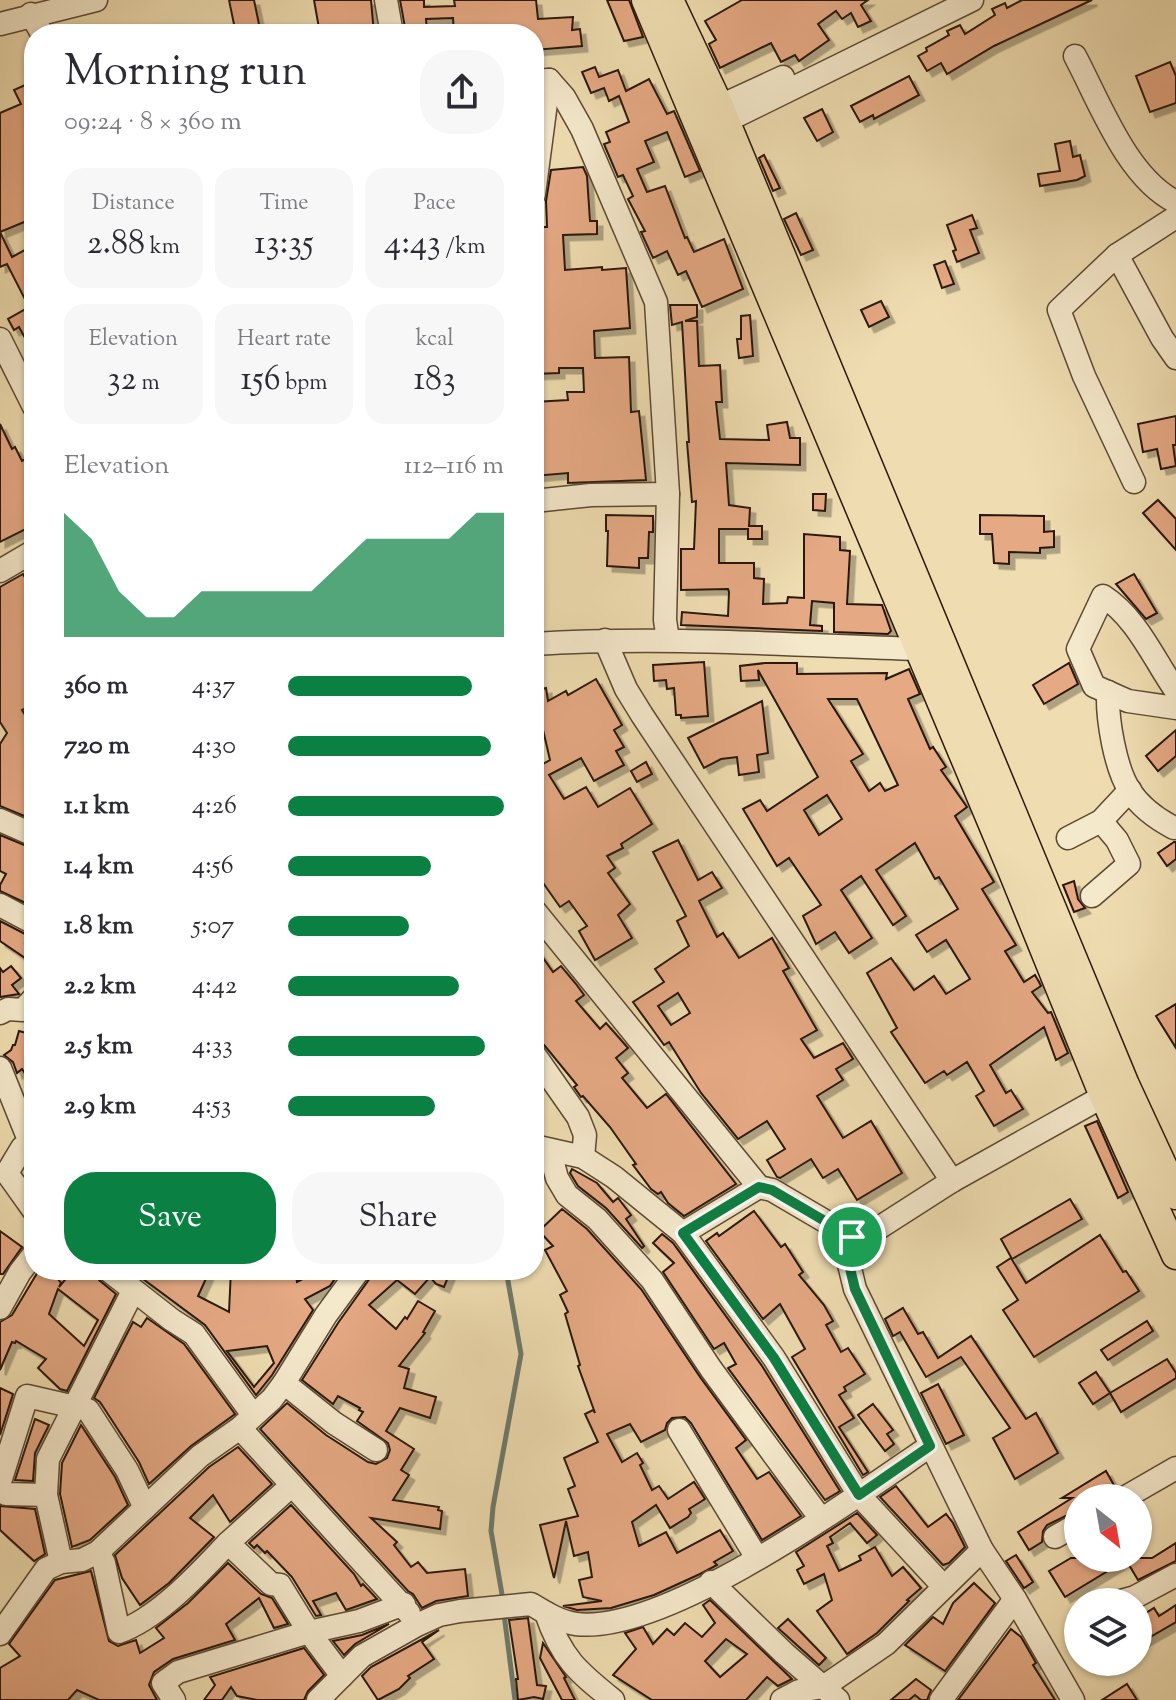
<!DOCTYPE html>
<html lang="en">
<head>
<meta charset="utf-8">
<style>
  body { margin:0; font-family:"Sorts Mill Goudy",serif; background:#f7f7f7; color:#2b2b33; height:100vh; display:flex; flex-direction:column; font-size:30px; white-space:nowrap }
  * { box-sizing:border-box; margin:0 }
  p { font-size:26px; color:#7c7c81 }
  .icon { flex:none; width:44px; height:44px; fill:none; stroke:currentColor; stroke-width:2; stroke-linecap:round; stroke-linejoin:round }
  .map { position:relative; flex:1; overflow:hidden }
  .drawer { position:absolute; left:24px; top:24px; width:520px; height:1256px; display:flex; flex-direction:column; background:#fff; border-radius:32px; box-shadow:0 2px 6px #0004 }
  .drawer>* { flex:none }
  .needle { width:52px; rotate:149deg }
  .fabs { position:absolute; left:1064px; top:1484px; display:grid; gap:16px }
  .fabs a { display:grid; place-items:center; width:88px; height:88px; border-radius:50%; background:#fff; box-shadow:0 2px 6px #0004; font-size:40px }
  .pin { position:absolute; display:grid; place-items:center; width:68px; height:68px; color:#fff; margin:-34px; border:4px solid #fff; border-radius:50%; box-shadow:0 2px 8px #0007 }
  .round { display:grid; place-items:center; flex:none; width:84px; height:84px; border-radius:32px; background:#f7f7f7 }
  .summary { display:flex; align-items:center; justify-content:space-between; height:136px; padding:0 40px }
  h1 { font-size:44px; font-weight:600; line-height:60px }
  .metrics { display:grid; grid-template-columns:repeat(3,1fr); gap:12px; height:136px; padding:8px 40px }
  .metrics div { display:grid; align-content:center; border-radius:20px; background:#f7f7f7; text-align:center }
  .metrics b { font-size:34px; font-weight:600 }
  .metrics small { font-size:22px; font-weight:400 }
  .metrics p { font-size:22px }
  .chart { height:224px; padding:16px 40px }
  .chart p { display:flex; justify-content:space-between }
  .chart svg { width:100%; height:144px; margin-top:8px; fill:#0b8043; opacity:.7 }
  .button { display:flex; gap:16px; margin-top:auto; padding:16px 40px }
  .button a { flex:1; height:92px; border-radius:32px; background:#0b8043; color:#fff; font-size:32px; font-weight:600; line-height:92px; text-align:center }
  .button a+a { background:#f7f7f7; color:#2b2b33 }
  ul { padding:0 40px; list-style:none; font-size:26px }
  li { display:grid; grid-template-columns:128px 96px 1fr; align-items:center; height:60px }
  li i { height:20px; border-radius:10px; background:#0b8043 }
  .map>svg:first-child { display:block }
  .lines { fill:none; stroke-linecap:round; stroke-linejoin:round }
  .stream { stroke:#6e7a6d; stroke-width:5 }
  .building { fill:#e5a984; stroke:#2b180b; stroke-width:2; fill-rule:evenodd; filter:url(#shadow) }
  .minor-casing { stroke:#5c4934; stroke-width:25 }
  .major-casing { stroke:#2b180b; stroke-width:31 }
  .minor { stroke:#f5e9cc; stroke-width:22 }
  .major { stroke:#efddb1; stroke-width:28 }
  .route-casing { stroke:#fff; stroke-width:16 }
  .route { stroke:#0b8043; stroke-width:10 }
</style>
</head>
<body>
<div class="map">
<svg width="1176" height="1700" viewBox="0 0 1176 1700">
  <defs>
    <filter id="shadow"><feDropShadow dx="5.5" dy="5.5" stdDeviation="0" flood-color="#0004"/></filter>
  </defs>
  <rect width="100%" height="100%" fill="#efddb1"/>
  <filter id="stains"><feTurbulence type="fractalNoise" baseFrequency=".0025" numOctaves="4"/><feColorMatrix values="0 0 0 0 .2 0 0 0 0 .09 0 0 0 0 .02 0 0 0 .5 -.17"/></filter>
  <radialGradient id="worn" r=".72"><stop offset=".6" stop-color="#630" stop-opacity="0"/><stop offset="1" stop-color="#630" stop-opacity=".3"/></radialGradient>
  <g class="lines">
    <g class="stream">
      <path d="M503,1600L491,1531L493,1507L521,1354L506,1270"/>
      <path d="M504,1614L515,1700"/>
    </g>
  </g>
  <g class="building">
    <path d="M229,0H254L261,34H236Z"/>
    <path d="M314,0H371L374,34H320Z"/>
    <path d="M400,0H424V7L455,6L454,0H536L538,19L573,17L572,30L580,29L582,46L534,50V34H454L453,18L426,19L427,31L406,33Z"/>
    <path d="M607,0H629L643,37L624,41Z"/>
    <path d="M742,0H868L861,5L871,21L858,27L851,13L842,19L836,11L818,24L829,40L799,61L795,55L781,62L771,43L720,68L709,44L716,40L705,21Z"/>
    <path d="M1022,0H1092L994,46L947,74L941,63L927,71L918,56L927,51L926,48L949,35L947,31L960,25L965,34L995,15L992,9L1005,3L1007,8Z"/>
    <path d="M1170,62L1176,76V103L1150,112L1136,76Z"/>
    <path d="M595,67L599,77L618,70L626,91L649,79L667,114L674,111L700,171L685,177L667,132L645,141L654,162L637,169L647,192L665,186L685,238L687,237L694,252L724,239L743,289L702,307L686,271L678,275L667,251L653,258L641,232L645,231L628,199L633,196L623,175L618,177L604,144L610,142L606,132L629,122L619,96L609,101L604,88L591,93L582,72Z"/>
    <path d="M909,76L919,95L874,119L873,115L860,122L851,106Z"/>
    <path d="M34,81V218L0,232V113L21,104L14,90Z"/>
    <path d="M822,109L833,132L817,141L804,118Z"/>
    <path d="M1070,141L1073,157L1080,155L1085,176L1077,180L1040,186L1038,174L1060,171L1055,144Z"/>
    <path d="M764,155L780,188L773,191L759,158Z"/>
    <path d="M583,167L587,176L590,221H597V234L563,235L565,270L602,267V270L626,268L630,328L594,331L595,358L629,357L631,412L639,411L646,480L568,483V473L534,476V402L568,400L567,392H584L583,368H559V373L534,374V274H537L535,227H547L546,201L551,170Z"/>
    <path d="M796,213L813,250L801,255L784,219Z"/>
    <path d="M972,215L977,228L970,230L979,253L957,262L953,251L956,250L947,225Z"/>
    <path d="M0,232L12,257L34,245V334L25,338L19,327L14,330L8,319L29,307L7,264L0,267Z"/>
    <path d="M945,261L954,284L942,288L934,265Z"/>
    <path d="M881,301L889,317L869,327L861,310Z"/>
    <path d="M670,305H697V317L685,321H697L699,366L720,365L722,402H716L720,439L769,440L767,425L787,422L790,438H800V465L726,463L729,505L750,508L749,526H762V539H748V529H719V563H754V578L764,579L763,604L787,603L788,597L804,598V534L840,537V550L850,551L847,604L882,605L891,631L888,634L834,632V603L812,601L810,625L822,626V631L681,625L682,612L728,616L729,592L728,589L681,590V549H694L696,501L692,502L687,442H689L682,322L672,325Z"/>
    <path d="M750,315L753,356L739,358L737,339H741V316Z"/>
    <path d="M1176,416V445H1173L1176,466L1161,469L1157,449L1143,452L1138,424Z"/>
    <path d="M0,424L12,449L15,447L22,461L30,457L34,465V479L26,482L34,498V525L0,542Z"/>
    <path d="M813,494H826L825,511L813,510Z"/>
    <path d="M1158,500L1176,519V550L1143,513Z"/>
    <path d="M606,515L653,516V532H649L648,558H639V568L607,566L608,531H606Z"/>
    <path d="M980,515L1044,516V532L1054,531V547L1040,548V553L1009,552V564L994,563L992,534H980Z"/>
    <path d="M23,574L34,594V676L26,683L34,695V703L22,710L34,729V820L0,806V744L7,733L0,722V587Z"/>
    <path d="M1134,574L1157,613L1146,619L1116,584Z"/>
    <path d="M704,662L708,716L681,718V715H676L674,688L667,689L666,680L654,681L653,665Z"/>
    <path d="M765,663H797V674L887,673L886,679L909,669L920,694L908,699L930,749L933,747L946,767L941,770L967,807L955,816L994,882L982,889L1016,945L1005,951L1024,982L1035,975L1039,982L1041,986L1032,992L1048,1013L1051,1012L1068,1053L1056,1060L1044,1027L990,1065L1006,1093L1011,1090L1023,1109L994,1126L976,1096L984,1091L967,1062L947,1075L944,1071L925,1083L891,1032L897,1028L867,973L891,958L914,990L934,976L946,994L970,979L946,940L927,952L916,935L958,909L939,877L935,879L915,843L876,870L906,916L893,925L861,876L841,890L872,938L849,953L835,932L816,944L803,916L821,905L789,858L777,866L743,809L760,800L767,811L818,777L758,670L759,680L741,681L740,666ZM828,699H857L898,785L885,791L880,783L869,791L851,761L863,754ZM827,795L842,819L819,835L804,810Z"/>
    <path d="M1069,663L1078,684L1044,704L1033,685Z"/>
    <path d="M596,679L622,725L614,730L624,747L616,751L624,765L594,781L581,758L549,775L564,799L586,787L598,807L630,788L652,824L621,844L623,848L607,856L615,868L608,873L630,904L618,915L632,938L595,960L579,931L587,926L569,901L560,907L534,870V769L550,760L534,691L546,688L548,701L566,691L568,695Z"/>
    <path d="M762,701L768,753L757,755L759,772L739,775L737,757L721,759L704,768L688,738Z"/>
    <path d="M1176,730V756L1158,771L1146,756Z"/>
    <path d="M646,762L652,774L637,782L631,771Z"/>
    <path d="M0,835L34,849V907L0,891V885L6,874L0,871Z"/>
    <path d="M678,840L698,880L712,872L722,888L699,901L717,937L723,933L739,958L772,938L789,968L783,971L817,1030L801,1039L814,1058L843,1043L853,1059L836,1069L843,1080L817,1096L843,1138L871,1121L902,1173L857,1200L838,1169L823,1178L811,1159L780,1178L777,1177L767,1160L785,1149L767,1121L738,1139L701,1093L669,1042L664,1045L633,1002L664,982L655,969L689,946L677,921L686,916L653,852ZM678,993L690,1013L671,1025L658,1006Z"/>
    <path d="M1174,842H1176V859L1167,866L1158,853Z"/>
    <path d="M1074,881L1078,899L1085,908L1074,912L1063,885Z"/>
    <path d="M0,921L29,936L25,943L34,949V964L0,941Z"/>
    <path d="M534,945L553,972L561,966L576,984L584,995L576,1001L600,1029L606,1023L628,1048L616,1058L628,1073L622,1078L647,1108L666,1094L736,1184L684,1216L668,1203L661,1192L658,1194L651,1189L633,1165L636,1164L610,1127L583,1096L581,1097L574,1087L577,1085L545,1046L534,1036Z"/>
    <path d="M11,966L21,978L12,985L19,994L0,997V968L3,972Z"/>
    <path d="M1176,1004V1048L1156,1016Z"/>
    <path d="M19,1031L34,1035V1062L24,1072L22,1069L17,1073L13,1062L4,1055L11,1050L13,1045H15Z"/>
    <path d="M1097,1121L1128,1192L1118,1198L1085,1126Z"/>
    <path d="M572,1169L597,1183L613,1202L618,1198L631,1215L626,1219L644,1246L642,1248L606,1208L578,1186L570,1173Z"/>
    <path d="M1070,1199L1082,1219L1012,1259L1001,1239Z"/>
    <path d="M562,1209L587,1229L641,1289L700,1377L746,1440L736,1448L757,1479L769,1472L801,1516L762,1540L691,1423L685,1417L672,1418L667,1423L665,1430L641,1442L630,1424L607,1434L622,1462L637,1453L643,1463L640,1465L652,1490L659,1486L668,1499L694,1482L705,1499L689,1509L691,1513L688,1517L670,1528L656,1505L632,1522L639,1546L666,1532L677,1553L720,1530L733,1551L714,1562L717,1565L700,1574L654,1595L611,1608L577,1610L563,1606L602,1601L583,1597L579,1580L592,1577L588,1552L574,1556L566,1521L554,1578L540,1525L578,1516L568,1489L575,1486L564,1458L598,1442L585,1414L593,1410L595,1413L578,1366L580,1365L565,1314L568,1312L560,1295L567,1291L545,1250L553,1246L539,1231Z"/>
    <path d="M754,1211L781,1247L785,1244L803,1272L799,1275L824,1305L833,1321L826,1325L841,1352L848,1348L865,1374L844,1387L846,1391L839,1395L854,1418L839,1427L868,1472L863,1475L792,1357L805,1349L780,1304L763,1319L706,1241L717,1233L719,1236Z"/>
    <path d="M0,1231L22,1247L3,1274H0Z"/>
    <path d="M662,1234L673,1243L762,1366L840,1491L825,1500L728,1368L736,1364L724,1343L714,1349L663,1272L674,1263L653,1243Z"/>
    <path d="M1100,1235L1123,1272L1126,1271L1139,1291L1034,1357L1003,1310L1018,1300L997,1267L1011,1258L1026,1283Z"/>
    <path d="M39,1270H51L61,1283L59,1287L73,1270H83L89,1275L94,1270L99,1280L116,1294L67,1391L60,1389L38,1368L46,1359L16,1341L15,1343L12,1342L0,1370V1322L12,1315ZM58,1289L98,1320L84,1346L49,1314Z"/>
    <path d="M131,1270H210L198,1296L229,1312L231,1270H295L297,1282L320,1270H336L338,1274L330,1286L305,1299L313,1310L272,1375L256,1395L205,1325ZM267,1346L274,1363L254,1387L227,1351Z"/>
    <path d="M373,1270H451L444,1287L436,1284L430,1277L415,1294L397,1280L369,1305L396,1329L405,1317L407,1319L418,1301L435,1311L423,1332L425,1333L399,1366L409,1369L404,1388L436,1397L430,1418L400,1408L386,1431L414,1449L401,1470L409,1475L393,1500L439,1507L438,1510L442,1511L440,1529L371,1518L397,1542L394,1545L411,1567L418,1562L427,1573L465,1569L468,1596L436,1601L422,1608L413,1594L408,1591L260,1429L287,1403L326,1435L368,1462L376,1464L387,1458L390,1450L388,1443L357,1421L363,1412L359,1410L360,1408L338,1396L333,1404L302,1380L338,1323L370,1278Z"/>
    <path d="M903,1308L918,1334L923,1332L938,1358L971,1336L1026,1419L1036,1413L1058,1453L1015,1479L993,1438L1010,1428L961,1357L926,1377L900,1332L893,1336L885,1319Z"/>
    <path d="M147,1318L184,1344L235,1414L191,1446L149,1484L139,1462L100,1402L94,1398L133,1322L141,1327Z"/>
    <path d="M1147,1321L1153,1331L1108,1360L1101,1350Z"/>
    <path d="M1167,1359L1176,1373V1378L1121,1412L1110,1393Z"/>
    <path d="M1096,1372L1110,1393L1093,1404L1079,1383Z"/>
    <path d="M938,1384L964,1435L946,1444L921,1393Z"/>
    <path d="M0,1388L13,1394L0,1435Z"/>
    <path d="M873,1404L893,1430L887,1434L894,1444L885,1451L858,1415Z"/>
    <path d="M35,1419L49,1425L35,1453L33,1481L15,1480Z"/>
    <path d="M81,1425L115,1477L128,1505L90,1540L72,1547L60,1494L62,1463Z"/>
    <path d="M238,1447L272,1484L230,1522L213,1495L190,1518L214,1537L169,1583L140,1605L122,1578L115,1555L209,1467Z"/>
    <path d="M1106,1471L1115,1487L1097,1498H1078V1510L1047,1525L1043,1531L1042,1542L1029,1550L1018,1532L1072,1498H1062Z"/>
    <path d="M896,1486L928,1527L946,1514L953,1523L965,1547L949,1563L943,1565L880,1497Z"/>
    <path d="M291,1505L354,1574L361,1586L363,1584L377,1599L346,1610L336,1593L313,1601L321,1615L316,1616L292,1577L267,1551L265,1553L257,1545L254,1548L249,1543Z"/>
    <path d="M0,1506L35,1509L45,1554L34,1561L0,1530Z"/>
    <path d="M857,1513L877,1535L867,1543L850,1523L830,1537L833,1543L827,1546L839,1571L861,1560L859,1556L875,1547L892,1576L903,1567L921,1588L907,1600L909,1601L877,1633L847,1654L817,1611L832,1600L824,1574L804,1584L797,1570L804,1566L796,1552Z"/>
    <path d="M1176,1543V1561L1138,1580L1126,1560L1065,1597L1049,1571L1071,1558H1152Z"/>
    <path d="M1016,1555L1033,1582L1024,1588L1006,1561Z"/>
    <path d="M228,1563L261,1594L272,1598L288,1624L274,1628L259,1598L226,1624L235,1640L173,1659L154,1672L149,1685L157,1700H99L77,1690L68,1700H0V1668L20,1656L9,1644L55,1580L91,1571L109,1641L118,1646L136,1640L140,1653L164,1638L156,1628L188,1603Z"/>
    <path d="M974,1583L995,1603L945,1671L905,1645L933,1617L943,1624L953,1603Z"/>
    <path d="M710,1600L792,1679L778,1686L767,1677L746,1700H652L613,1675L636,1649L625,1633L643,1627L653,1644L667,1629L674,1635L685,1623L702,1637L715,1623L703,1605ZM726,1639L747,1654L720,1677L705,1661Z"/>
    <path d="M1176,1605V1622L1138,1644V1618L1154,1608L1159,1616Z"/>
    <path d="M528,1618L537,1685L546,1686L543,1699L534,1697L518,1700L516,1679H518L509,1620Z"/>
    <path d="M788,1619L826,1658L819,1665L778,1628Z"/>
    <path d="M389,1624L355,1644L344,1655L333,1641L362,1635Z"/>
    <path d="M1011,1629L1021,1637L1036,1663L1033,1665L1055,1700H958Z"/>
    <path d="M439,1630L422,1642L434,1659L408,1676L410,1678L399,1689L378,1700L362,1676L371,1667Z"/>
    <path d="M543,1643L566,1677L564,1678L575,1700H562L540,1658Z"/>
    <path d="M304,1648L324,1675L308,1691L304,1700H257L237,1696L231,1687L222,1700H204L215,1685L210,1677Z"/>
    <path d="M916,1679L931,1690L927,1700H921L915,1695L909,1700H891Z"/>
    <path d="M1127,1684L1137,1700H1102Z"/>
  </g>
  <g class="lines">
    <g class="minor-casing">
      <g id="minor">
        <path d="M386,0L392,34"/>
        <path d="M31,14L42,34"/>
        <path d="M0,24L96,0"/>
        <path d="M1075,56C1100,103 1127,178 1176,202"/>
        <path d="M534,81L549,80L564,97L582,129L656,302L668,494L665,620L668,640"/>
        <path d="M705,113L783,77"/>
        <path d="M712,128L972,0"/>
        <path d="M534,194L549,80"/>
        <path d="M1117,255L1162,338L1176,358"/>
        <path d="M0,339L34,407"/>
        <path d="M1134,482L1084,376L1059,310L1117,255L1176,217"/>
        <path d="M534,501L591,495L668,494"/>
        <path d="M0,571L34,551"/>
        <path d="M605,640L626,689L642,715L952,1181"/>
        <path d="M534,644C662,636 790,645 918,649"/>
        <path d="M1176,691C1153,658 1137,618 1103,596L1078,649L1094,686L1128,701L1176,708"/>
        <path d="M1108,692C1107,719 1115,768 1130,791C1141,808 1157,819 1174,828"/>
        <path d="M0,820L34,835"/>
        <path d="M1068,838L1101,821L1130,790"/>
        <path d="M1092,896L1129,864L1117,840L1101,821"/>
        <path d="M0,905L34,923"/>
        <path d="M534,910L759,1187L772,1190L852,1237L874,1231L952,1181L1104,1096"/>
        <path d="M0,1013L8,1009L23,1010L34,998"/>
        <path d="M534,1054L578,1117L585,1135L583,1157"/>
        <path d="M0,1068L33,1150"/>
        <path d="M534,1146L583,1157L614,1177L683,1233L774,1358L859,1495L944,1587"/>
        <path d="M534,1146L553,1163L557,1178L567,1195L597,1219L652,1280L711,1369L821,1519"/>
        <path d="M22,1148L7,1173L34,1211"/>
        <path d="M683,1233L759,1187"/>
        <path d="M852,1237L847,1256L855,1289L982,1550L1015,1599L1073,1700"/>
        <path d="M108,1270L172,1320L194,1334L253,1415"/>
        <path d="M0,1308L20,1272L34,1254"/>
        <path d="M284,1383L334,1423L376,1450"/>
        <path d="M240,1428L409,1613"/>
        <path d="M679,1430L757,1558"/>
        <path d="M0,1482L27,1396L88,1410L127,1470L145,1508"/>
        <path d="M292,1485L228,1543L271,1584L280,1585L309,1632L342,1676"/>
        <path d="M0,1489L6,1494L46,1495"/>
        <path d="M1124,1498L1176,1468"/>
        <path d="M1055,1537L1078,1524"/>
        <path d="M98,1552L104,1563L119,1632C160,1617 199,1573 228,1543"/>
        <path d="M61,1562L46,1495L48,1459L133,1291"/>
        <path d="M711,1582L784,1653L838,1700"/>
        <path d="M1117,1602L1135,1597L1176,1575"/>
        <path d="M546,1613C561,1658 578,1672 613,1700"/>
        <path d="M0,1634L46,1569L61,1562L82,1560L98,1552L200,1456L240,1428L272,1399L284,1383L326,1315L359,1270"/>
        <path d="M174,1700L163,1683L178,1672L309,1632L359,1621L404,1604"/>
        <path d="M318,1700L362,1656L417,1625L439,1615L460,1611L531,1604C544,1612 560,1622 576,1624C666,1635 855,1497 930,1446"/>
        <path d="M782,1700L799,1691L823,1687L886,1644L982,1550"/>
        <path d="M941,1700L1015,1599"/>
      </g>
    </g>
    <g class="major-casing">
      <g id="major">
        <path d="M646,0L1013,872L1104,1096L1176,1255"/>
        <path d="M669,0L719,106L1125,1085L1176,1195"/>
      </g>
    </g>
    <use href="#minor" class="minor"/>
    <use href="#major" class="major"/>
  </g>
  <g class="lines">
    <g class="route-casing">
      <path id="route" d="M759,1187L772,1190L852,1237L847,1256L855,1289L930,1446L859,1495L774,1358L683,1233Z"/>
    </g>
    <use href="#route" class="route"/>
  </g>
  <rect width="100%" height="100%" filter="url(#stains)"/>
  <rect width="100%" height="100%" fill="url(#worn)"/>
</svg>
<div class="fabs">
<a><svg class="needle" viewBox="-14 -14 28 28"><path d="M0-13l5 13h-10z" fill="#e53935"/><path d="M0 13l5-13h-10z" fill="#7c7c81"/></svg></a>
<a><svg class="icon" aria-label="layers" viewBox="0 0 24 24"><path d="M12 4l9 5-9 5-9-5zM3 14l9 5 9-5"/></svg></a>
</div>
<div class="pin" style="left:852px;top:1237px;background:#1e9e55"><svg class="icon" aria-label="arrive" viewBox="0 0 24 24"><path d="M6 21V4h12l-3 4 3 4H6"/></svg></div>
<section class="drawer">
<div class="summary"><div><h1>Morning run</h1><p>09:24 · 8 × 360 m</p></div><a class="round"><svg class="icon" aria-label="share" viewBox="0 0 24 24"><path d="M12 15V3M7 8l5-5 5 5M5 13v7h14v-7"/></svg></a></div>
<div class="metrics">
<div><p>Distance</p><b>2.88<small> km</small></b></div>
<div><p>Time</p><b>13:35</b></div>
<div><p>Pace</p><b>4:43<small> /km</small></b></div>
</div>
<div class="metrics">
<div><p>Elevation</p><b>32<small> m</small></b></div>
<div><p>Heart rate</p><b>156<small> bpm</small></b></div>
<div><p>kcal</p><b>183</b></div>
</div>
<div class="chart"><p><span>Elevation</span>112–116 m</p>
<svg viewBox="0 0 160 44" preserveAspectRatio="none"><path d="M0 44V6L10 14L20 30L30 38L40 38L50 30L60 30L70 30L80 30L90 30L100 22L110 14L120 14L130 14L140 14L150 6L160 6V44z"/></svg>
</div>
<ul>
<li><b>360 m</b>4:37<i style="width:85%"></i></li>
<li><b>720 m</b>4:30<i style="width:94%"></i></li>
<li><b>1.1 km</b>4:26<i style="width:100%"></i></li>
<li><b>1.4 km</b>4:56<i style="width:66%"></i></li>
<li><b>1.8 km</b>5:07<i style="width:56%"></i></li>
<li><b>2.2 km</b>4:42<i style="width:79%"></i></li>
<li><b>2.5 km</b>4:33<i style="width:91%"></i></li>
<li><b>2.9 km</b>4:53<i style="width:68%"></i></li>
</ul>
<div class="button"><a>Save</a><a>Share</a></div>
</section>
</div>
</body>
</html>
